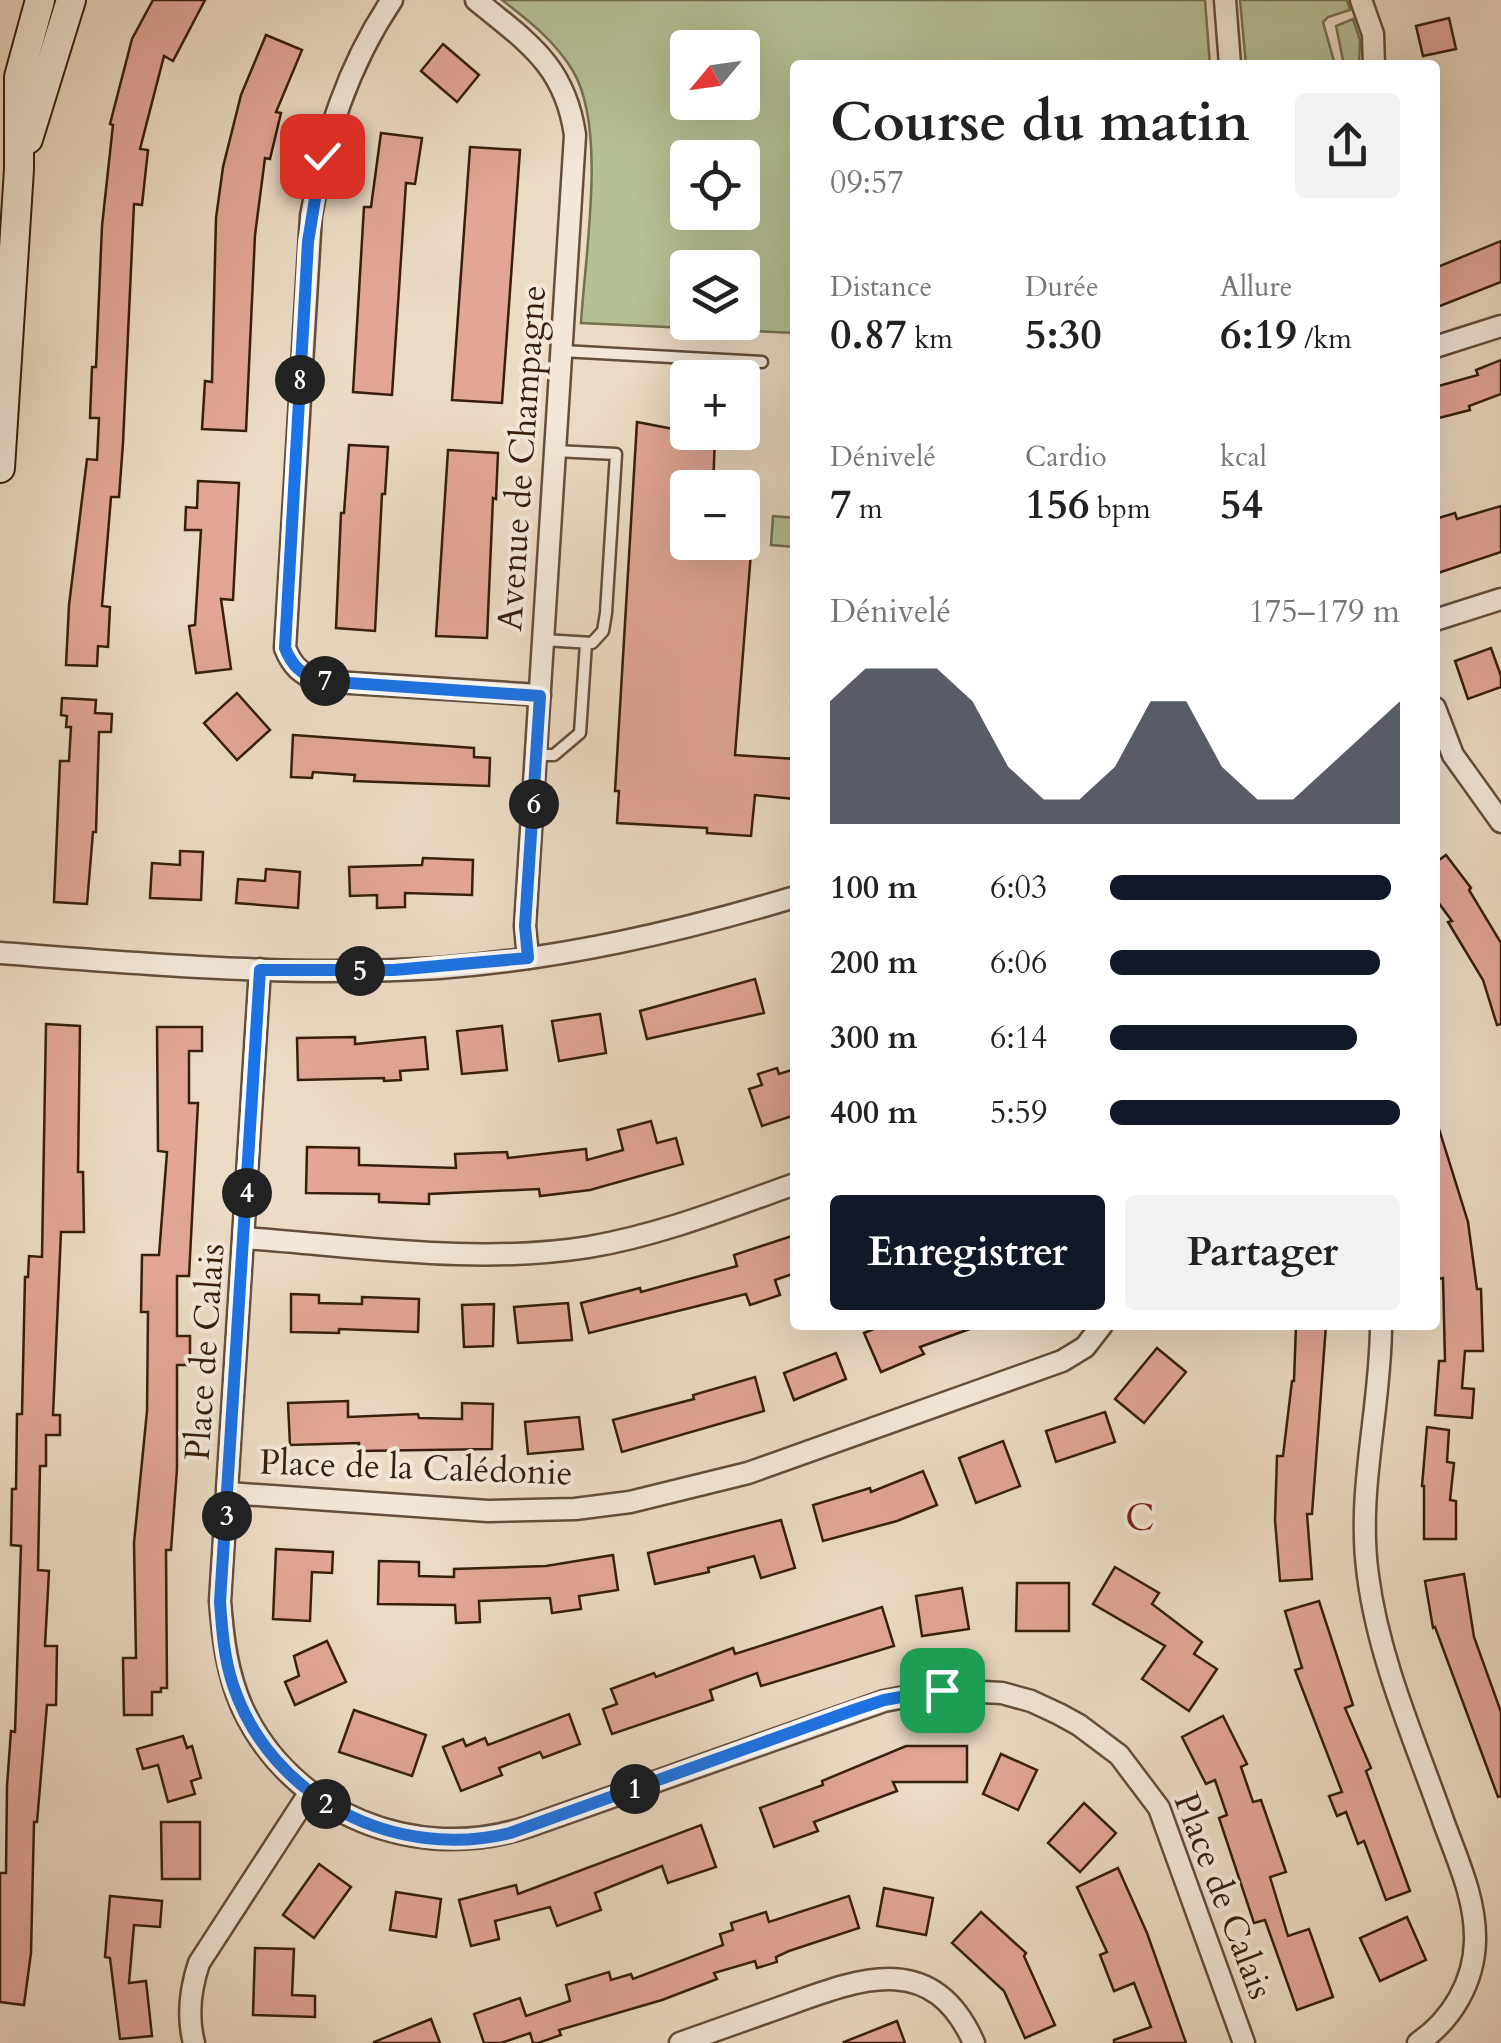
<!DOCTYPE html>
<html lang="fr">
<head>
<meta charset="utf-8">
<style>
  body { margin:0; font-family:Cardo,serif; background:#f2f2f2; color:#222; height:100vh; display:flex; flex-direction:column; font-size:38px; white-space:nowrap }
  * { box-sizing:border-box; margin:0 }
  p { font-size:32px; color:#767676 }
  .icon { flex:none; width:55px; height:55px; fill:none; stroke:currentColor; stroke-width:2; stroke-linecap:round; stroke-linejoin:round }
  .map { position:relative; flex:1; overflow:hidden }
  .panel { position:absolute; left:790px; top:60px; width:650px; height:1270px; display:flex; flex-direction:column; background:#fff; border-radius:10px; box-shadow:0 10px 40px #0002 }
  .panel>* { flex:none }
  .needle { width:65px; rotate:241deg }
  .controls { position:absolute; left:670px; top:30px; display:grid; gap:20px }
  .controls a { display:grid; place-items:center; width:90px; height:90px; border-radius:10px; background:#fff; box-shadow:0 10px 40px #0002; font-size:50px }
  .pin { position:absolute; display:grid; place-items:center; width:85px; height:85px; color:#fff; margin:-42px; border-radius:20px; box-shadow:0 5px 15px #0006 }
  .km { position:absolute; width:50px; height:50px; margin:-25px; border-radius:50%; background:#222; color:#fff; font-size:28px; line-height:50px; text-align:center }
  .round { display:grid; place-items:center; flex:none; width:105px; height:105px; border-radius:10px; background:#f2f2f2 }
  .head { display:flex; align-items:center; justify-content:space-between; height:170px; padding:0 40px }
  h1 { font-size:55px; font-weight:700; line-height:75px }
  .metrics { display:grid; grid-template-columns:repeat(3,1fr); gap:15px; height:170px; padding:10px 40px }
  .metrics div { display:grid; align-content:center }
  .metrics b { font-size:42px; font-weight:700 }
  .metrics small { font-size:28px; font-weight:400 }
  .metrics p { font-size:28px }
  .chart { height:280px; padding:20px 40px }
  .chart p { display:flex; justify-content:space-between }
  .chart svg { width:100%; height:180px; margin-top:10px; fill:#111827; opacity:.7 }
  .action { display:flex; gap:20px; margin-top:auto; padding:20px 40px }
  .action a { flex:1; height:115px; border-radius:10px; background:#111827; color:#fff; font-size:40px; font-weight:700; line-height:115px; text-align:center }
  .action a+a { background:#f2f2f2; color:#222 }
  ul { padding:0 40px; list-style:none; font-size:32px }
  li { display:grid; grid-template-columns:160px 120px 1fr; align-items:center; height:75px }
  li i { height:25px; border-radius:12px; background:#111827 }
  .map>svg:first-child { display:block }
  .green { fill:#b6c095; stroke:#767051; stroke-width:2.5; fill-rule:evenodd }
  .building { fill:#e2a597; stroke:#371f0d; stroke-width:2.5 }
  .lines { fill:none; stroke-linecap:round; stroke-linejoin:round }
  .lane-casing { stroke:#644e3b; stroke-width:15 }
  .street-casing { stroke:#644e3b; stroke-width:25 }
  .secondary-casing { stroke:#371f0d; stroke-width:32 }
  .lane { stroke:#f2e7d9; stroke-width:10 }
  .street { stroke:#f2e7d9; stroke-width:20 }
  .secondary { stroke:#f2e7d9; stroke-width:28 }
  .route-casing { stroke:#fff; stroke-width:20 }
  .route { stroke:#1a73e8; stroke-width:12 }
  .labels { text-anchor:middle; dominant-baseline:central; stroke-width:8; stroke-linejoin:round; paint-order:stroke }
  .street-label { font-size:35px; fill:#371f0d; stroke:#f2e7d9 }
  .neighbourhood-label { font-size:38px; letter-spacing:2.5px; fill:#7a1f14; stroke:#f2e7d9 }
</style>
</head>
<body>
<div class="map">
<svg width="1501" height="2043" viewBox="0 0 1501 2043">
  <rect width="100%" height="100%" fill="#ebdac4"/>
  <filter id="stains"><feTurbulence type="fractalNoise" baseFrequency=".002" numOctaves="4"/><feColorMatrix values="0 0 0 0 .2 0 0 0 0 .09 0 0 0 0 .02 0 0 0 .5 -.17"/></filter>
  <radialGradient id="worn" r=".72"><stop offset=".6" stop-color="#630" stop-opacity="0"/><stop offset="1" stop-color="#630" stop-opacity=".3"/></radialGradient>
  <g class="green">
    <path d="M502,0H1205L1210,65H795V333L581,323C585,254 607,129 573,71C555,41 529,21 502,0ZM688,48H742V102H688ZM688,158H742V212H688ZM688,268H742V322H688Z"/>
    <path d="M1240,0H1347L1350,10L1328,17L1323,22L1335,65H1246Z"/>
    <path d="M1353,19L1360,40L1359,65H1344L1336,26Z"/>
    <path d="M773,516L795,518V547L771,545Z"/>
  </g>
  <g class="building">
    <path d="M153,0H205L173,61L164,56L140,149L148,150L142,205L134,204L123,443L119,497H111L102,606L110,607L108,647L98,646L97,666L66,665L69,605L87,459L97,460L99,418H90L92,367H96L102,226L113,125L110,124L132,39Z"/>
    <path d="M1449,18L1456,49L1423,56L1416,26Z"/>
    <path d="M266,35L302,50L276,112L281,113L270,159L265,158L255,235L246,431L202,429L205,381L212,382L216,218L223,167L241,95Z"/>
    <path d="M443,44L479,75L457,102L421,71Z"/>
    <path d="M381,133L422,138L415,184L406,183L392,395L353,392L364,207H371Z"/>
    <path d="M470,147L520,150L502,403L452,400Z"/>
    <path d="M1501,241V282L1435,308V268Z"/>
    <path d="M1501,360V394L1469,406L1470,410L1439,418L1435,387L1478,375L1476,370Z"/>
    <path d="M637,422L715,437L713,488H688V542H697V550L751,552L735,755L795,759V799L755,795L751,836L707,833V828L617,823L619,791H615Z"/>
    <path d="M349,445L388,447L385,494H382L375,631L336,628L341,513H344Z"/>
    <path d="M448,450L498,453L496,499L493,498L487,638L436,636Z"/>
    <path d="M198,481L239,483L233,600L221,599L231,669L196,673L189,626L195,625L201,530H185L186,507L197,508Z"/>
    <path d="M1501,506V552L1435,574V519L1455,513L1457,519Z"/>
    <path d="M1491,648L1501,676V687L1468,699L1455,661Z"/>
    <path d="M237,693L270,730L237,760L204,723Z"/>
    <path d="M62,698L96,700L95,713L112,714L111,732H99L96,832H93L87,904L54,902L60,761H69L71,727H66L67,716L61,715Z"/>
    <path d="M293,735L474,748V757L490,758L489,786L354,781L355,775L313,772L312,778L291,777Z"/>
    <path d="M180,851L203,852L201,900L150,898L152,863L180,865Z"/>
    <path d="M1446,855L1471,888L1469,890L1501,943V1024L1497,1025L1483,980L1448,922L1452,921L1435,898V863Z"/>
    <path d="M423,858L473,860L472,895L405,893V907L377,908V895L350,896L349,867L422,865Z"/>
    <path d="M266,869L300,872L298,908L236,903L238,879L265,881Z"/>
    <path d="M755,979L764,1013L647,1039L640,1011Z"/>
    <path d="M600,1014L606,1053L559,1061L552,1021Z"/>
    <path d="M46,1024L80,1026L78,1172H83L84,1232H61L53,1415H60V1435H46V1466H40L38,1570L49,1571L45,1646H57L56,1705H47L37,1822H34L31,1953L24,2005L0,2002V1873H6L7,1786L11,1731L15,1732L21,1546L11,1545L12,1489H16L17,1414H22L25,1277H28L29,1256L42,1257Z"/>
    <path d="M502,1026L507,1070L462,1074L457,1031Z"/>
    <path d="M157,1027H202V1051H189V1103H198L189,1276H177V1336H190V1365H177V1469L171,1550H166L167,1688H161V1692H152V1715H124L123,1658H136L134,1543L147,1411L148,1312H141L142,1255H159L167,1152L158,1151Z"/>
    <path d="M355,1037V1044L425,1037L428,1069L400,1071L401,1080L384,1081V1078L298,1080L297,1038Z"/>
    <path d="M777,1068L779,1074L795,1069V1115L762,1126L749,1089L762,1085L758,1074Z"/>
    <path d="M651,1121L657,1143L676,1138L683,1164L590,1190L540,1196L539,1189L429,1194V1204L379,1202V1194L306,1193L307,1147L359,1148V1165L456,1168L455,1154L507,1152L508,1158L586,1149L587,1160L623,1150L618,1130Z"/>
    <path d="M1435,1129H1439L1468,1222L1477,1289H1481L1483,1351H1465L1462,1388L1474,1389L1472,1418L1435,1415L1439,1361H1445L1443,1278L1438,1279L1435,1253Z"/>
    <path d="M795,1235V1273L775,1280L780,1295L750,1305L746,1294L589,1333L581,1303L640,1288L641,1292L737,1266L734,1255Z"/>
    <path d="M291,1294L319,1295V1303L362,1304V1297L419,1299L418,1332L339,1329V1333L291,1332Z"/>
    <path d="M568,1303L572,1340L518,1343L514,1307Z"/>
    <path d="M494,1304L493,1346L464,1347L462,1305Z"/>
    <path d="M883,1325H975V1327L920,1347L924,1354L881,1372L864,1333Z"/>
    <path d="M1296,1325H1326L1312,1514H1307L1312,1579L1280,1581L1275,1520L1277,1456H1283L1292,1381H1294Z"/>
    <path d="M1157,1348L1186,1372L1144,1423L1115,1399Z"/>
    <path d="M836,1353L846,1379L794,1400L784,1373Z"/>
    <path d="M755,1377L764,1411L622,1452L613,1420L694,1399L693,1395Z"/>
    <path d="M348,1401V1417L418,1414L419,1418L462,1419V1403L493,1404L492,1449L359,1451V1443L290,1445L288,1403Z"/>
    <path d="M1105,1412L1115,1442L1056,1462L1046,1431Z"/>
    <path d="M579,1417L583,1449L528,1454L525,1422Z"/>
    <path d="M1427,1427L1449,1430L1447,1462L1454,1463L1450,1500L1456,1501V1539H1424V1486H1422Z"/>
    <path d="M1003,1441L1020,1486L976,1503L959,1458Z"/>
    <path d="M923,1471L937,1505L897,1521L823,1541L813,1505L870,1488L871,1492Z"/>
    <path d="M781,1520L795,1568L761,1578L754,1556L708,1568L709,1572L655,1584L648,1553Z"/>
    <path d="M276,1549L333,1552L332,1573L312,1572L310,1621L273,1619Z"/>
    <path d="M613,1555L618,1590L579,1596L581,1609L552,1613L550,1598L479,1601L480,1622L456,1623L455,1605L378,1604L379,1561L419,1562V1576L454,1577V1569L546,1566Z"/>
    <path d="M1115,1567L1159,1593L1152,1604L1202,1642L1194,1654L1217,1669L1189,1711L1142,1679L1165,1646L1093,1604Z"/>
    <path d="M1464,1574L1474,1637L1501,1712V1796L1498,1797L1435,1627L1433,1628L1425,1581Z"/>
    <path d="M1017,1583H1069V1631H1016Z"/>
    <path d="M962,1588L969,1629L922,1636L916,1596Z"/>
    <path d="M1319,1601L1353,1705L1345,1708L1371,1768L1366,1771L1410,1891L1386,1900L1364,1841L1358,1844L1346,1812L1337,1816L1329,1796L1342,1792L1295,1670L1302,1668L1285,1611Z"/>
    <path d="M882,1607L894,1646L761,1686L757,1673L710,1690L713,1700L612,1734L603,1709L617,1704L611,1689L654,1673L656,1677L733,1648L735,1654Z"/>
    <path d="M327,1641L346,1682L295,1705L285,1682L299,1676L294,1656Z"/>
    <path d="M354,1710L426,1735L412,1776L339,1752Z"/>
    <path d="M569,1714L580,1744L543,1758L540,1752L499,1768L502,1775L461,1791L443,1747L463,1739L466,1746L485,1738L488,1745Z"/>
    <path d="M1223,1716L1247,1764L1241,1767L1253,1802L1261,1800L1286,1872L1270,1877L1288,1936L1309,1929L1333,1997L1297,2010L1265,1920L1254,1923L1219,1818L1227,1815L1215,1780L1206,1784L1182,1737Z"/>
    <path d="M183,1736L187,1748L192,1746L201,1778L191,1781L195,1794L168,1802L158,1765L143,1769L137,1749Z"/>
    <path d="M906,1746H967V1782H893L897,1791L814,1822L818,1831L774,1847L760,1808L823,1785L822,1781Z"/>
    <path d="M1001,1754L1037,1770L1018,1810L983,1794Z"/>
    <path d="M1084,1803L1116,1833L1080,1872L1048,1843Z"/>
    <path d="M161,1822H200V1879H162Z"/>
    <path d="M701,1825L716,1867L668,1883L662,1866L595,1893L601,1910L557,1926L550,1907L495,1921L499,1939L471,1946L459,1900L516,1885L518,1894Z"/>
    <path d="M319,1864L351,1887L314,1938L283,1915Z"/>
    <path d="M1118,1868L1147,1933L1186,2043H1114V2040L1151,2027L1134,1983L1114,1991L1100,1955L1107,1952L1077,1887Z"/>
    <path d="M884,1888L933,1898L926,1935L877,1926Z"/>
    <path d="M396,1892L441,1899L436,1937L390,1930Z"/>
    <path d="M110,1896L162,1901L160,1927L134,1925L129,1983L146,1981L152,2036L120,2039L110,1958L105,1957Z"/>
    <path d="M849,1896L859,1928L789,1951L776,1957L777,1962L757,1968L755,1961L714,1973L717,1979L662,2000L559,2030L561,2035L538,2043H533L530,2033L501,2043H484L474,2014L520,1998L526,2016L570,2001L566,1985L609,1972L611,1980L631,1974L633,1979L723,1945L720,1934L733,1930L731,1923L766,1912L769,1922Z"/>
    <path d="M981,1912L1026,1953L1024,1956L1055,2025L1025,2038L1004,1991L952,1943Z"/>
    <path d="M1407,1917L1426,1960L1380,1981L1360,1938Z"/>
    <path d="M255,1948L294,1949L292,1995L315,1996V2017L253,2015Z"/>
    <path d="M431,2019L440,2043H374V2042Z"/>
    <path d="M897,2021L905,2043H845L844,2042Z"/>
  </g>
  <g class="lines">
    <g class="lane-casing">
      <g id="lane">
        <path d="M562,351L762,362"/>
        <path d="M544,640L592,643L603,631L606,613L616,454L555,451"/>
        <path d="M537,755H554L580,733L586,643"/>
      </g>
    </g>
    <g class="street-casing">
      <g id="street">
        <path d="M392,0C347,67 325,138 311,216L285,648C292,666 301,674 319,681L540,695"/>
        <path d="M476,0C527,42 565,65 575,135L525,926L528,958"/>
        <path d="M1225,0L1230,65"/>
        <path d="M1361,0L1373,34L1374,65"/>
        <path d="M1435,347L1501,326"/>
        <path d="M1435,620L1501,599"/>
        <path d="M1435,708L1453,755L1501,822"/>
        <path d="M0,953C146,964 293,977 439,968C561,959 678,932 795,897"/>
        <path d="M260,969L220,1601C223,1638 227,1673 242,1707C291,1814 416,1864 527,1827L884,1701L942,1690L1002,1693L1031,1701L1059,1714L1079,1725L1119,1755L1159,1808L1244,2043"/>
        <path d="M244,1238C358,1246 477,1265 589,1247C660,1235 728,1208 795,1184"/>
        <path d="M1381,1325C1381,1409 1356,1491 1368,1576C1379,1661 1416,1743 1444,1823C1458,1861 1476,1900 1475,1941C1474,1982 1452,2020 1418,2043"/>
        <path d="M228,1493L488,1511L575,1509L630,1502L748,1473L1062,1361L1085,1347L1102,1325"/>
        <path d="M194,2043C187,2016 190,1990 199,1963L310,1792"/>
        <path d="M680,2043C717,2030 753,2017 790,2004C864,1977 934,1952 974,2043"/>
      </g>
    </g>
    <g class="secondary-casing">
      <g id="secondary">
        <path d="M28,139L71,0"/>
        <path d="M0,468L19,169V77L40,0"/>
      </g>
    </g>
    <use href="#lane" class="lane"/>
    <use href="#street" class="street"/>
    <use href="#secondary" class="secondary"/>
  </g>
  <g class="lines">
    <g class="route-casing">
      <path id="route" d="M322,156L308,242L285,648C292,666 301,674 320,681L540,696L525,926L528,958L394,970H260L220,1602C222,1630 224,1658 233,1685C271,1799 395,1861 510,1833L854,1710L884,1700L942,1690"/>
    </g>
    <use href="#route" class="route"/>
  </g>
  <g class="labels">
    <g class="street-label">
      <text transform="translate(522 458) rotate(-86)">Avenue de Champagne</text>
      <text transform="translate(205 1352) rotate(-86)">Place de Calais</text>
      <text transform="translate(416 1468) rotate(2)">Place de la Calédonie</text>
      <text transform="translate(1223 1896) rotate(69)">Place de Calais</text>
    </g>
    <g class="neighbourhood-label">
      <text x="1141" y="1518">C</text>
    </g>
  </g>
  <rect width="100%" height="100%" filter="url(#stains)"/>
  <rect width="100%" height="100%" fill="url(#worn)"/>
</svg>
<div class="controls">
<a><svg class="needle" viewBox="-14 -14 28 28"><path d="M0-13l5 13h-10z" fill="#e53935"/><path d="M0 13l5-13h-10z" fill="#767676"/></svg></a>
<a><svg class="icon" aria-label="locate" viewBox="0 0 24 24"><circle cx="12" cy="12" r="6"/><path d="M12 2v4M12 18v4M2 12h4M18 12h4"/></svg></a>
<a><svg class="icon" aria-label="layers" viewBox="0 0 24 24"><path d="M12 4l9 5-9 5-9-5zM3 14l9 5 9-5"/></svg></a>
<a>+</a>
<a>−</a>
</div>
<div class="pin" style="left:942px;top:1690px;background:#1e9e55"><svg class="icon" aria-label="arrive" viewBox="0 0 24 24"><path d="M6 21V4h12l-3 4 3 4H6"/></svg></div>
<div class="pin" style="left:322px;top:156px;background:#d93025"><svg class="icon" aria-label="check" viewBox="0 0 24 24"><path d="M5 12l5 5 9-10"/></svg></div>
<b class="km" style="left:635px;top:1789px">1</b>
<b class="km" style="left:326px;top:1804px">2</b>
<b class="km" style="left:227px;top:1516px">3</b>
<b class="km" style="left:247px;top:1193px">4</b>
<b class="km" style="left:360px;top:971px">5</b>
<b class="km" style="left:534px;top:804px">6</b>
<b class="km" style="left:325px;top:681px">7</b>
<b class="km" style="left:300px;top:380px">8</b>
<section class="panel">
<div class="head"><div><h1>Course du matin</h1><p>09:57</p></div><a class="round"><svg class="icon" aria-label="share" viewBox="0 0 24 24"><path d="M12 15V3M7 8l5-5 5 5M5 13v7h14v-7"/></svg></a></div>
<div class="metrics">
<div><p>Distance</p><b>0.87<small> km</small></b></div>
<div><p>Durée</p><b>5:30</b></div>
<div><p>Allure</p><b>6:19<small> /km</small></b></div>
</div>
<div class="metrics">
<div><p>Dénivelé</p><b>7<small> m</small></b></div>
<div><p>Cardio</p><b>156<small> bpm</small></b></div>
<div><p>kcal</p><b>54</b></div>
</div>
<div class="chart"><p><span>Dénivelé</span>175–179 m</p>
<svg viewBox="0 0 160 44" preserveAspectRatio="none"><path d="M0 44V14L10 6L20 6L30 6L40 14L50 30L60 38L70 38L80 30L90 14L100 14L110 30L120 38L130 38L140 30L150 22L160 14V44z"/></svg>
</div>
<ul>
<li><b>100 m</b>6:03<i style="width:97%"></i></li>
<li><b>200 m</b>6:06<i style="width:93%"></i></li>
<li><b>300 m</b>6:14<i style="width:85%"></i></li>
<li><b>400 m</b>5:59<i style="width:100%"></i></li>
</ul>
<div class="action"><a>Enregistrer</a><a>Partager</a></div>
</section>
</div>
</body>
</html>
